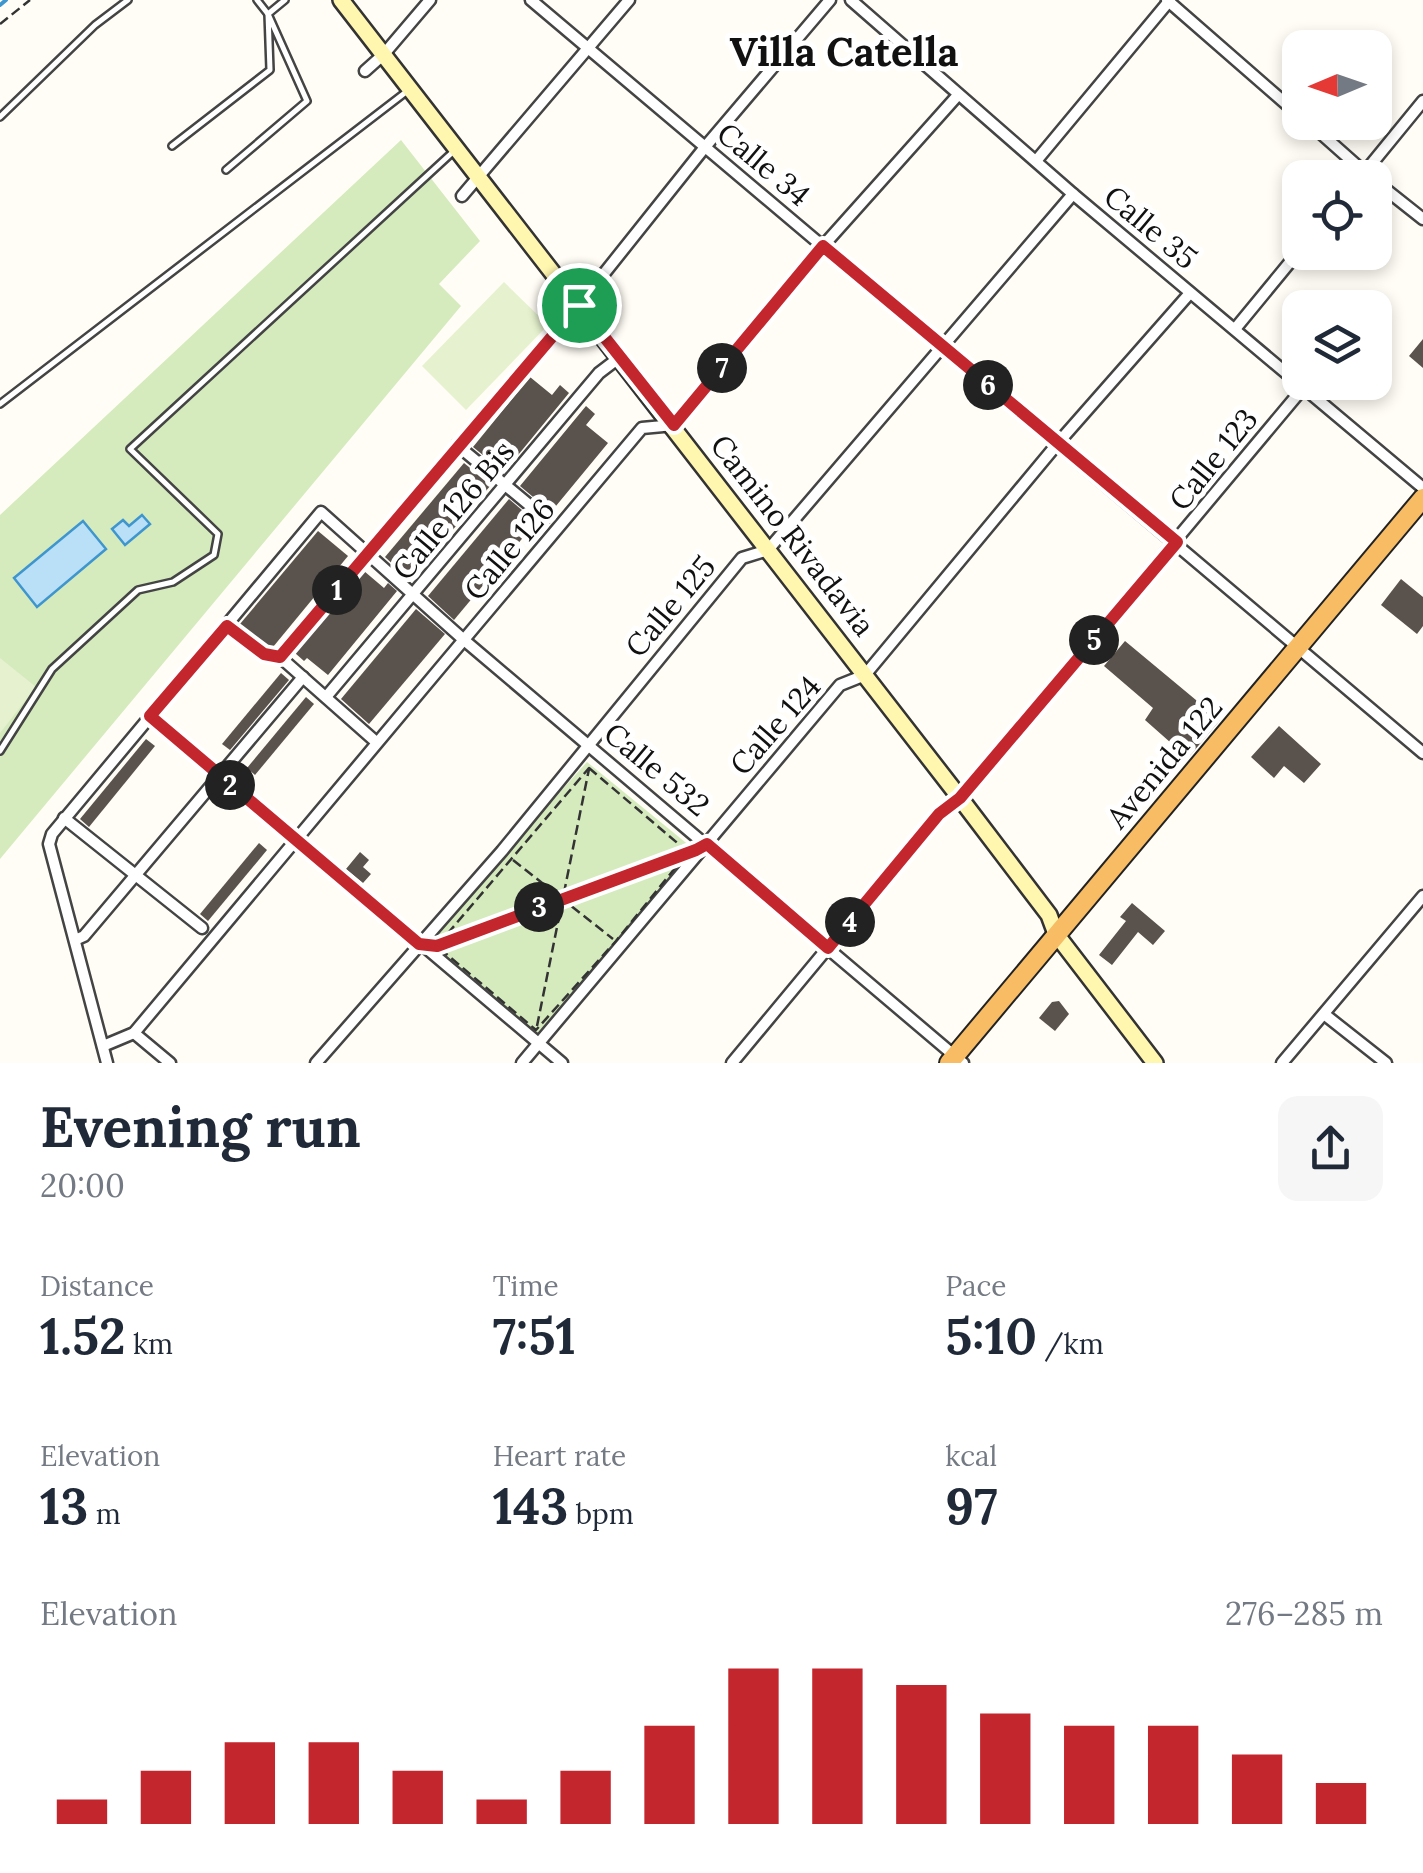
<!DOCTYPE html>
<html lang="en">
<head>
<meta charset="utf-8">
<style>
  body { margin:0; font-family:Lora,serif; background:#f6f6f7; color:#1f2937; height:100vh; display:flex; flex-direction:column; font-size:38px; white-space:nowrap }
  * { box-sizing:border-box; margin:0 }
  p { font-size:32px; color:#747a83 }
  .icon { flex:none; width:55px; height:55px; fill:none; stroke:currentColor; stroke-width:2; stroke-linecap:round; stroke-linejoin:round }
  .map { position:relative; height:1063px; overflow:hidden }
  .panel { display:flex; flex-direction:column; background:#fff; flex:1 }
  .panel>* { flex:none }
  .needle { width:65px; rotate:268deg }
  .fabs { position:absolute; left:1282px; top:30px; display:grid; gap:20px }
  .fabs a { display:grid; place-items:center; width:110px; height:110px; border-radius:20px; background:#fff; box-shadow:0 5px 15px #0003; font-size:50px }
  .pin { position:absolute; display:grid; place-items:center; width:85px; height:85px; color:#fff; margin:-42px; border:5px solid #fff; border-radius:50%; box-shadow:0 2px 10px #0007 }
  .km { position:absolute; width:50px; height:50px; margin:-25px; border-radius:50%; background:#222; color:#fff; font-size:28px; line-height:50px; text-align:center }
  .round { display:grid; place-items:center; flex:none; width:105px; height:105px; border-radius:20px; background:#f6f6f7 }
  .headline { display:flex; align-items:center; justify-content:space-between; height:170px; padding:0 40px }
  h1 { font-size:55px; font-weight:800; line-height:75px }
  .metrics { display:grid; grid-template-columns:repeat(3,1fr); gap:15px; height:170px; padding:10px 40px }
  .metrics div { display:grid; align-content:center }
  .metrics b { font-size:50px; font-weight:800 }
  .metrics small { font-size:28px; font-weight:400 }
  .metrics p { font-size:28px }
  .chart { height:280px; padding:20px 40px }
  .chart p { display:flex; justify-content:space-between }
  .chart svg { width:100%; height:180px; margin-top:10px; stroke:#c4262e; stroke-width:6 }
  .map>svg:first-child { display:block }
  .green { fill:#d5ebbd }
  .pitch { fill:#e6f2cf }
  .water { fill:#b9e0f7; stroke:#3f96cf; stroke-width:2.5 }
  .lines { fill:none; stroke-linecap:round; stroke-linejoin:round }
  .stream { stroke:#3f96cf; stroke-width:4 }
  .building { fill:#5a524d }
  .service-casing { stroke:#444; stroke-width:10 }
  .minor-casing { stroke:#444; stroke-width:15 }
  .secondary-casing { stroke:#333; stroke-width:20 }
  .trunk-casing { stroke:#222; stroke-width:22 }
  .path { stroke:#333; stroke-width:2.5; stroke-dasharray:10 5; stroke-linecap:butt }
  .service { stroke:#fff; stroke-width:5 }
  .minor { stroke:#fff; stroke-width:10 }
  .secondary { stroke:#fff6b0; stroke-width:15 }
  .trunk { stroke:#f7bc64; stroke-width:18 }
  .route-casing { stroke:#fff; stroke-width:20 }
  .route { stroke:#c4262e; stroke-width:12 }
  .labels { text-anchor:middle; dominant-baseline:central; stroke-width:10; stroke-linejoin:round; paint-order:stroke }
  .street-label { font-size:30px; fill:#111; stroke:#fff }
  .district-label { font-size:40px; font-weight:bold; fill:#111; stroke:#fff }
</style>
</head>
<body>
<div class="map">
<svg width="1423" height="1063" viewBox="0 0 1423 1063">
  <rect width="100%" height="100%" fill="#fffdf5"/>
  <g class="green">
    <path d="M401,140L480,241L439,284L461,306L0,859V515Z"/>
    <path d="M587,762L696,851L538,1038L422,944Z"/>
  </g>
  <g class="pitch">
    <path d="M504,282L548,325L466,410L422,366Z"/>
    <path d="M0,658L36,687L0,733Z"/>
  </g>
  <g class="water">
    <path d="M142,515L150,524L125,545L112,529L123,520L129,526Z"/>
    <path d="M83,521L106,549L37,607L14,578Z"/>
  </g>
  <g class="lines">
    <path class="stream" d="M0,5L6,0"/>
  </g>
  <g class="building">
    <path d="M1423,339V368L1409,356Z"/>
    <path d="M530,377L552,395L560,385L569,393L504,472L473,447Z"/>
    <path d="M586,406L595,414L586,425L608,443L551,512L520,486Z"/>
    <path d="M464,463L491,485L410,580L385,557Z"/>
    <path d="M509,499L536,522L454,620L428,596Z"/>
    <path d="M318,531L348,556L273,647L268,646L240,624Z"/>
    <path d="M364,571L384,588L388,583L397,591L328,675L307,658L304,661L295,653Z"/>
    <path d="M1401,579L1423,597V626L1417,634L1381,605Z"/>
    <path d="M416,609L445,634L369,724L341,699Z"/>
    <path d="M1125,641L1220,720L1188,758L1145,720L1153,708L1104,666Z"/>
    <path d="M281,673L289,680L230,750L222,744Z"/>
    <path d="M306,697L314,704L255,775L247,768Z"/>
    <path d="M1279,726L1321,764L1304,783L1284,766L1274,778L1251,757Z"/>
    <path d="M146,739L155,746L89,827L80,819Z"/>
    <path d="M259,843L267,850L208,921L200,914Z"/>
    <path d="M360,852L369,860L363,867L371,874L363,883L346,869Z"/>
    <path d="M1132,903L1165,931L1153,945L1138,932L1112,965L1099,955L1126,921L1120,917Z"/>
    <path d="M1059,1001L1069,1014L1055,1031L1039,1018L1052,1002Z"/>
  </g>
  <g class="lines">
    <g class="service-casing">
      <g id="service">
        <path d="M257,0L268,14L285,0"/>
        <path d="M0,117L95,25L128,0"/>
        <path d="M172,146L270,70L268,14L307,101L226,170"/>
        <path d="M0,404L406,92"/>
        <path d="M0,751L52,669L138,590L173,582L214,555L218,534L130,449L455,150"/>
      </g>
    </g>
    <g class="minor-casing">
      <g id="minor">
        <path d="M531,0L1423,753"/>
        <path d="M851,0L1073,194L1423,488"/>
        <path d="M1167,0L1300,116"/>
        <path d="M365,71L384,54L430,0"/>
        <path d="M1308,122L1371,178"/>
        <path d="M1036,161L1170,0"/>
        <path d="M1360,178L1423,101"/>
        <path d="M1375,181L1423,219"/>
        <path d="M462,196L629,0"/>
        <path d="M1235,329L1300,250"/>
        <path d="M457,445L545,518"/>
        <path d="M227,626L264,654L280,657L375,741"/>
        <path d="M280,657L579,305L705,147L830,0"/>
        <path d="M326,697L599,373L620,357"/>
        <path d="M151,715L562,1063"/>
        <path d="M64,818L202,928"/>
        <path d="M75,940L84,936L303,677"/>
        <path d="M1324,1014L1386,1063"/>
        <path d="M134,1033L170,1063"/>
        <path d="M103,1046L134,1033C302,830 473,630 642,428L674,425L823,246L958,95"/>
        <path d="M107,1063L49,844L52,834L321,512L464,640L963,1063"/>
        <path d="M316,1063L502,851L742,558L768,550L1073,194"/>
        <path d="M522,1063L840,685L865,675L1058,443L1190,293"/>
        <path d="M732,1063L939,814L960,798L1304,387"/>
        <path d="M1282,1063L1423,896"/>
      </g>
    </g>
    <g class="secondary-casing">
      <path id="secondary" d="M341,0L960,798L1049,915L1056,934L1155,1063"/>
    </g>
    <g class="trunk-casing">
      <path id="trunk" d="M949,1063L1423,498"/>
    </g>
    <g class="path">
      <path d="M0,24L30,0"/>
      <path d="M589,768L688,852L616,941L536,1030L437,946Z"/>
      <path d="M513,860L613,939"/>
      <path d="M442,944L683,854"/>
      <path d="M537,1026L589,769"/>
    </g>
    <use href="#service" class="service"/>
    <use href="#minor" class="minor"/>
    <use href="#secondary" class="secondary"/>
    <use href="#trunk" class="trunk"/>
  </g>
  <g class="lines">
    <g class="route-casing">
      <path id="route" d="M823,246L1177,542L960,798L939,814L828,948L707,844L696,850L437,946L419,944L150,716L227,626L264,654L280,657L579,305L674,425Z"/>
    </g>
    <use href="#route" class="route"/>
  </g>
  <g class="labels">
    <g class="street-label">
      <text transform="translate(764 164) rotate(40)">Calle 34</text>
      <text transform="translate(1151 227) rotate(40)">Calle 35</text>
      <text transform="translate(1213 459) rotate(-51)">Calle 123</text>
      <text transform="translate(453 510) rotate(-50)">Calle 126 Bis</text>
      <text transform="translate(793 535) rotate(52)">Camino Rivadavia</text>
      <text transform="translate(509 549) rotate(-50)">Calle 126</text>
      <text transform="translate(670 606) rotate(-50)">Calle 125</text>
      <text transform="translate(775 725) rotate(-49)">Calle 124</text>
      <text transform="translate(1164 762) rotate(-50)">Avenida 122</text>
      <text transform="translate(657 769) rotate(40)">Calle 532</text>
    </g>
    <g class="district-label">
      <text x="844" y="51">Villa Catella</text>
    </g>
  </g>
</svg>
<div class="fabs">
<a><svg class="needle" viewBox="-14 -14 28 28"><path d="M0-13l5 13h-10z" fill="#e53935"/><path d="M0 13l5-13h-10z" fill="#747a83"/></svg></a>
<a><svg class="icon" aria-label="locate" viewBox="0 0 24 24"><circle cx="12" cy="12" r="6"/><path d="M12 2v4M12 18v4M2 12h4M18 12h4"/></svg></a>
<a><svg class="icon" aria-label="layers" viewBox="0 0 24 24"><path d="M12 4l9 5-9 5-9-5zM3 14l9 5 9-5"/></svg></a>
</div>
<div class="pin" style="left:579px;top:305px;background:#1e9e55"><svg class="icon" aria-label="arrive" viewBox="0 0 24 24"><path d="M6 21V4h12l-3 4 3 4H6"/></svg></div>
<b class="km" style="left:337px;top:590px">1</b>
<b class="km" style="left:230px;top:785px">2</b>
<b class="km" style="left:539px;top:907px">3</b>
<b class="km" style="left:850px;top:922px">4</b>
<b class="km" style="left:1094px;top:640px">5</b>
<b class="km" style="left:988px;top:385px">6</b>
<b class="km" style="left:722px;top:368px">7</b>
</div>
<section class="panel">
<div class="headline"><div><h1>Evening run</h1><p>20:00</p></div><a class="round"><svg class="icon" aria-label="share" viewBox="0 0 24 24"><path d="M12 15V3M7 8l5-5 5 5M5 13v7h14v-7"/></svg></a></div>
<div class="metrics">
<div><p>Distance</p><b>1.52<small> km</small></b></div>
<div><p>Time</p><b>7:51</b></div>
<div><p>Pace</p><b>5:10<small> /km</small></b></div>
</div>
<div class="metrics">
<div><p>Elevation</p><b>13<small> m</small></b></div>
<div><p>Heart rate</p><b>143<small> bpm</small></b></div>
<div><p>kcal</p><b>97</b></div>
</div>
<div class="chart"><p><span>Elevation</span>276–285 m</p>
<svg viewBox="0 0 160 44" preserveAspectRatio="none"><path d="M5 44V38M15 44V31M25 44V24M35 44V24M45 44V31M55 44V38M65 44V31M75 44V20M85 44V6M95 44V6M105 44V10M115 44V17M125 44V20M135 44V20M145 44V27M155 44V34"/></svg>
</div>
</section>
</body>
</html>
